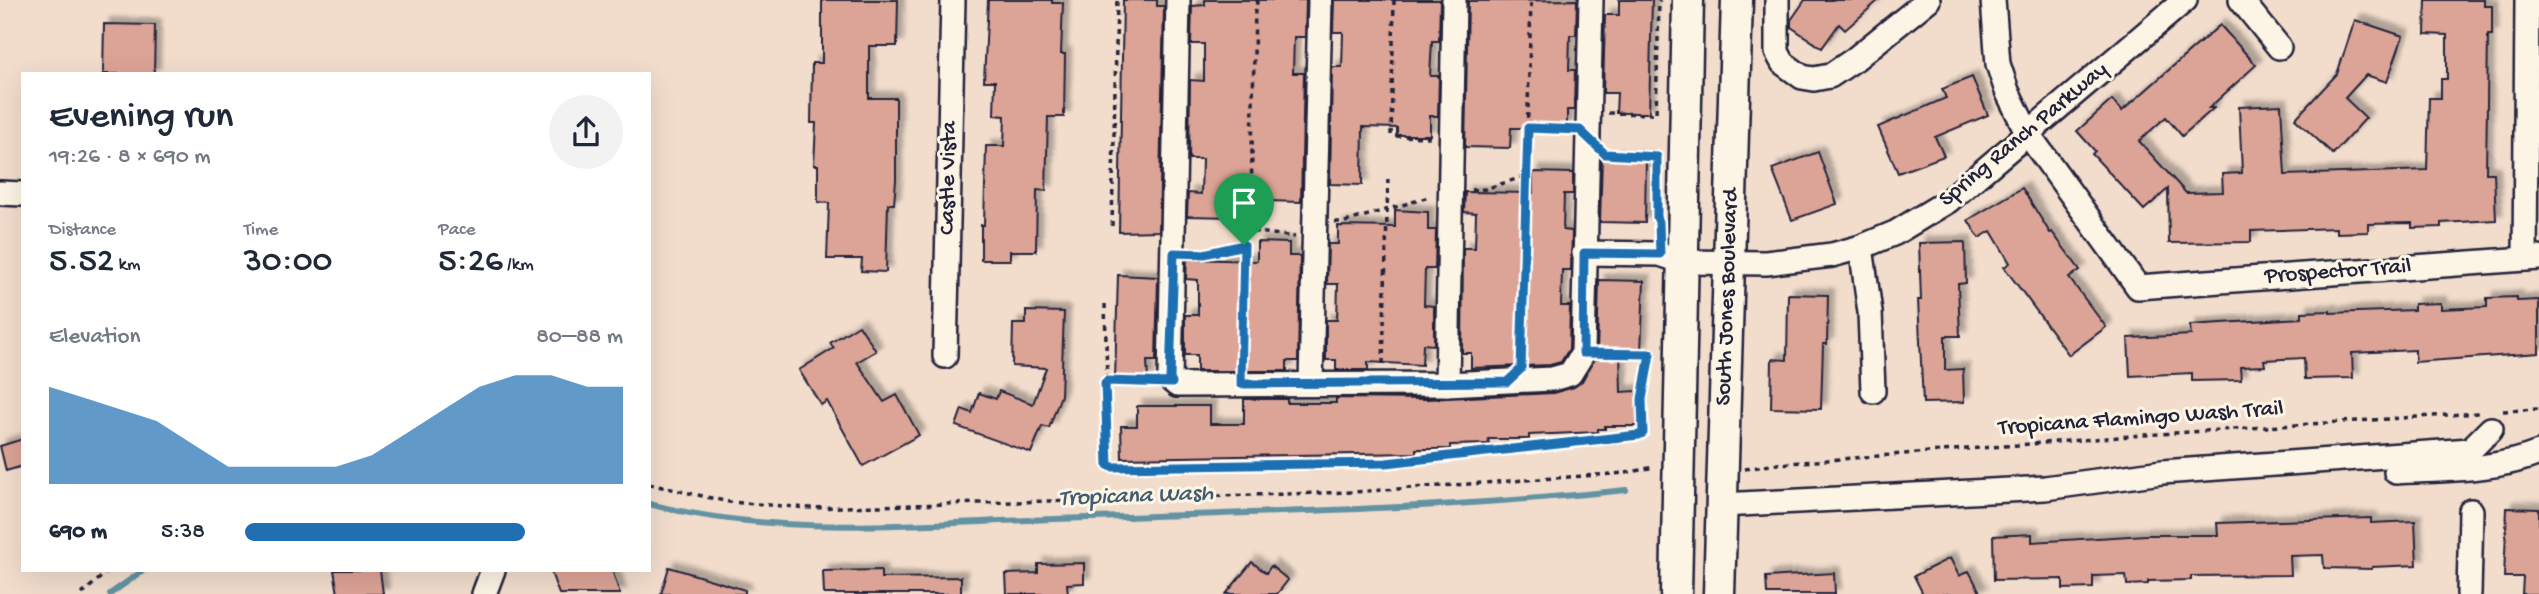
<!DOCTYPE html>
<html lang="en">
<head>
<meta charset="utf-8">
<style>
  body { margin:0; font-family:"Gochi Hand",sans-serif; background:#f2f2f3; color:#1f2937; height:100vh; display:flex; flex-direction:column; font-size:26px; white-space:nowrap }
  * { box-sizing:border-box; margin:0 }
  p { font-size:23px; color:#747a83 }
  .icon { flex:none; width:38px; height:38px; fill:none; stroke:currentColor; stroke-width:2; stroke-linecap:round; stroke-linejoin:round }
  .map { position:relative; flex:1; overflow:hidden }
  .panel { position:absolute; left:21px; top:72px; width:630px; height:500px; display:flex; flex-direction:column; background:#fff; border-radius:0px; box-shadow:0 7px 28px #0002 }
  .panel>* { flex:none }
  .pin { position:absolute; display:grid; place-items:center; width:60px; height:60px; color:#fff; margin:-72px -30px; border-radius:50% 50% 50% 0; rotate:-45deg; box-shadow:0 0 7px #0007 }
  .pin .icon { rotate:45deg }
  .round { display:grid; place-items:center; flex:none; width:74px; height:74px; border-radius:37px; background:#f2f2f3 }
  .head { display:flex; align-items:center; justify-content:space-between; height:119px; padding:0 28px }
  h1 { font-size:38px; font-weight:600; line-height:52px }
  .stats { display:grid; grid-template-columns:repeat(3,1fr); gap:10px; height:119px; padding:7px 28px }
  .stats div { display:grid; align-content:center }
  .stats b { font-size:35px; font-weight:600 }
  .stats small { font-size:19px; font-weight:400 }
  .stats p { font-size:19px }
  .chart { height:196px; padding:14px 28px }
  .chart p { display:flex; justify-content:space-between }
  .chart svg { width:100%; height:126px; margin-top:7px; fill:#1f6fb2; opacity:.7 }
  ul { padding:0 28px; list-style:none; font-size:23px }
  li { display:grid; grid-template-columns:112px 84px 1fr; align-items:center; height:52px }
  li i { height:18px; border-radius:9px; background:#1f6fb2 }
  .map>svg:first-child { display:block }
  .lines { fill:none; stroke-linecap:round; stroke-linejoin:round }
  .stream { stroke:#6393a2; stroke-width:6 }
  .building { fill:#dca496; stroke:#22223b; stroke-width:2; filter:url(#shadow) }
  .minor-casing { stroke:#22223b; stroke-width:28 }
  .major-casing { stroke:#22223b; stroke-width:35 }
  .path { stroke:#22223b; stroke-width:3.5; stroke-dasharray:5 5; stroke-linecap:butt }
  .minor { stroke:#fcf5e5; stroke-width:23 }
  .major { stroke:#fcf5e5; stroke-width:30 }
  .route-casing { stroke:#fff; stroke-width:14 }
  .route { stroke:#1f6fb2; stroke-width:9 }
  .labels { text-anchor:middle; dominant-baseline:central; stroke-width:6; stroke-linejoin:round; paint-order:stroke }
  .street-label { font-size:23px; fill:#22223b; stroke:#fcf5e5 }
  .water-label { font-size:24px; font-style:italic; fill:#425b6f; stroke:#fcf5e5 }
</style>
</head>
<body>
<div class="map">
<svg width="2539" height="594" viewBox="0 0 2539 594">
  <defs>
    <filter id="shadow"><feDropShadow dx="6" dy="-6" stdDeviation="2" flood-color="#0004"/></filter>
  </defs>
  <rect width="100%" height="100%" fill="#f2ddcd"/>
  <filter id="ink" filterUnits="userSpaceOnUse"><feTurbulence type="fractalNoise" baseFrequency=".0143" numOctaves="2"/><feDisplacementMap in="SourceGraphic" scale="14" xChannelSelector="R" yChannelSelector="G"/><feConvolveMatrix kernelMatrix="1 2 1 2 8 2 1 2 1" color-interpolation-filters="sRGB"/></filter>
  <g filter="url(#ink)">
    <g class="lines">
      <g class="stream">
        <path d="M649,504C781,538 920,523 1055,519C1245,513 1436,510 1626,490"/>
        <path d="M110,594L144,570"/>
      </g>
    </g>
    <g class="building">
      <path d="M822,0H898L897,46H869V98H896V180L894,204H888L886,272L861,271L862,259H827L829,203L818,202V165H814L816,123H811L812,63H822Z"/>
      <path d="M988,0H1052V3H1063L1061,54H1065L1064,117H1048L1046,191L1037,190L1036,251H1010V260H981V225H984L986,146H1004L1005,116L994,115L995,81H984Z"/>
      <path d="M1123,0H1157V6H1164L1159,231L1119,232Z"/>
      <path d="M1205,0H1306L1305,37H1294L1293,73H1304L1301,202L1234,200V217L1187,216L1188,193L1201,194L1202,159H1189L1190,80L1204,81V44H1191L1192,6L1205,5Z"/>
      <path d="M1334,0H1440L1439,41H1432L1430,76H1439L1438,116H1430V135H1397V128L1363,127L1362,185L1330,184L1332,67H1342L1343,32H1333Z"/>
      <path d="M1577,0L1576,35H1570L1569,70H1575L1574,110H1567V128H1511L1510,148L1465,147L1468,1Z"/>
      <path d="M1619,0H1652L1649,113H1616L1617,93H1603L1605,15H1619Z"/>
      <path d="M1805,0H1879L1845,30L1839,24L1822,48L1791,27V20Z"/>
      <path d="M2426,0H2484V6H2492V35H2488L2486,173H2494L2496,220L2441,223V227L2412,228V223L2368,224V232L2336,233V228L2251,231V242L2169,243L2168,189L2144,210L2092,154L2095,151L2077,131L2112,100L2122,111L2220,25L2256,65L2209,108H2214L2182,136L2166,117L2139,141L2186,193L2223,192L2222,174L2242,173L2239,107L2281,105L2285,175L2427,170L2429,98H2441V79H2447V35L2425,34Z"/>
      <path d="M2355,20L2403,36L2387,82L2366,75L2345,98L2366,118L2333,154L2295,119L2337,74Z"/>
      <path d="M104,24L155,25L154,74H103Z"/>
      <path d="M1972,77L1988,115L1935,137L1944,156L1898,173L1878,127L1946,98L1942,89Z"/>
      <path d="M1818,152L1837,204L1792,220L1772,169Z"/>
      <path d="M1602,157L1646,158L1645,223L1600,222Z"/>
      <path d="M1533,172L1573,173V194H1564L1563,230L1572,231L1571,270H1562L1561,306H1570L1569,349L1561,362L1550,365L1471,368V353H1462L1463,248H1475L1476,213L1464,212L1465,192L1533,193Z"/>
      <path d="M2022,188L2050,233L2052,232L2080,270L2069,278L2106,327L2069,355L2004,267L2010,263L1991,231L1979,238L1968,220Z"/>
      <path d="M1395,210L1428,212V230H1436L1435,269H1425L1424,305L1434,306V345L1423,344L1422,365L1368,362V370H1336V360H1326V320H1337L1338,284H1327L1328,244H1338V226L1395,227Z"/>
      <path d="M1257,242L1289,243V256H1300L1298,361H1287V371H1197V355H1185V315H1198V280L1186,279L1187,259L1257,261Z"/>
      <path d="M1965,242L1966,283L1958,284L1960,336H1945V370L1963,369L1964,402L1923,403L1918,300H1921L1919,243Z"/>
      <path d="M1118,275L1158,277L1156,361H1147L1148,380L1115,379Z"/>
      <path d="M1599,280L1644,281L1641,352L1620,351L1621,392L1637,391V426H1605V429H1598V432L1529,435V439H1488L1489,444L1450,445V449H1416V453L1122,458L1121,426H1137V406H1210V424H1244V399H1287V403H1336V398L1427,399L1553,393L1574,387L1582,381L1597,354Z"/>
      <path d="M1788,294L1828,295L1827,344H1823L1821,409L1771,408L1772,359L1787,360Z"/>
      <path d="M2517,297V301L2539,300V353L2415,362V350L2352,353L2353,378L2305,379L2304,358L2264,360L2265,366L2240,367L2241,380L2192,381V373L2130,376L2128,338L2191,335L2190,325L2302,318V312L2330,311V313L2414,310V304L2441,303V309L2487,307V298Z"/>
      <path d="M1026,311L1064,312L1061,395L1049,428L1042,426L1031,453L956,426L962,409L972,413L979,393L996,399L999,391L1033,404L1046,368L1012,366L1013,324H1026Z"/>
      <path d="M859,325L876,351L857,362L884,402L897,395L919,435L863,466L827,401L821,405L799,370L834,348L830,343Z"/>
      <path d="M23,439V466L6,471L0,446Z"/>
      <path d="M2507,508L2539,509V594H2522L2523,577H2504Z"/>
      <path d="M2371,518V523L2415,521L2417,565L2372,567V569L2324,568L2323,555L2290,556L2291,575L2191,576V580L2148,581V584L2127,585L2126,575L2093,576V588L2063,589V579L1994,580L1993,536L2032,534V542L2146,535H2218L2217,523Z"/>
      <path d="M1950,558L1959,576L1969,571L1981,594H1923L1914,576Z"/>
      <path d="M1252,562L1266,573L1271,566L1288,580L1277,594H1226Z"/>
      <path d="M1084,563V583L1067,584L1068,594H1007L1006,574L1038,573V564Z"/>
      <path d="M669,567L745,590V594H661Z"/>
      <path d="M334,570H380L383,594H338Z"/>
      <path d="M550,570H612L620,594H559Z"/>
      <path d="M881,570V578L961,577V594H824L823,571Z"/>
      <path d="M1834,573L1835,594H1767L1766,577Z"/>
    </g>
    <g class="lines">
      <g class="minor-casing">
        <g id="minor">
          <path d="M1178,0L1170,379L1177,385L1447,384L1552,379L1570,374L1583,353L1591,0"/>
          <path d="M1777,0V52L1783,63L1802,77L1814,79L1830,76L1855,59L1928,0"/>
          <path d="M1993,0L1998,64L2007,91L2028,134L2138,287L2539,258"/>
          <path d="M2241,0L2279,47"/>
          <path d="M0,193L23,194"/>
          <path d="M1861,247L1870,312L1873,391"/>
          <path d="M1584,253L1660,254L1684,262L1766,263L1832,255L1861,247L1895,233L1948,201L2185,0"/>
          <path d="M2525,259L2527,0"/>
          <path d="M945,356L953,0"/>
          <path d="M1311,383L1320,0"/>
          <path d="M1447,384L1454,0"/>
          <path d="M2396,472C2444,469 2494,471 2539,453"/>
          <path d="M1722,505L2045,488L2162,472L2470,450L2491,429"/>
          <path d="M484,594L493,570"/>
          <path d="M2469,594L2471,511"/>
        </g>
      </g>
      <g class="major-casing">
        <g id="major">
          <path d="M1676,594L1688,0"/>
          <path d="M1719,594L1737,0"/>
        </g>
      </g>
      <g class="path">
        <path d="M1258,0L1255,8L1251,199L1236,229L1295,237"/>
        <path d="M1394,0L1391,136L1431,137"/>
        <path d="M1608,113L1656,114L1659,0"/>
        <path d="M1528,128L1568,129"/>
        <path d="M1607,154L1657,157V193"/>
        <path d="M1471,190L1485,189L1526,176"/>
        <path d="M1335,222H1345L1429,197"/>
        <path d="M1112,226L1117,0"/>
        <path d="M1193,254H1204L1244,245L1237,230"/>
        <path d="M1105,304L1107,381"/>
        <path d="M1521,358L1531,0"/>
        <path d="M1383,364L1388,177"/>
        <path d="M1241,365L1244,245"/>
        <path d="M1149,382L1107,381L1105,383L1108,465L1112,467L1386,463L1639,435L1643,433C1642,404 1647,381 1649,354L1603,353"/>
        <path d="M2503,411L2539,409"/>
        <path d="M1745,469L1777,464L2144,435L2478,413"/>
        <path d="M649,484L729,502L810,508L1354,492L1626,473L1654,467"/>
        <path d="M82,594L109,570"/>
      </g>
      <use href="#minor" class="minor"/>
      <use href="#major" class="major"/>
    </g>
  </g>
  <g class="lines" filter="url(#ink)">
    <g class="route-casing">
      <path id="route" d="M1528,128L1580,130L1605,154L1657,157V217L1659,222L1660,254L1584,253L1583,353L1650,354L1642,399L1643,433L1639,435L1386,463L1112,467L1108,465L1105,383L1107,381L1172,383L1170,379L1174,253L1204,254L1244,245L1241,384L1507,382L1521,369Z"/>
    </g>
    <use href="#route" class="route"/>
  </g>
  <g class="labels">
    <g class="street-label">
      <text transform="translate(2024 135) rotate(-40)">Spring Ranch Parkway</text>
      <text transform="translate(949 178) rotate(-89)">Castle Vista</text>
      <text transform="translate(2338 272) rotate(-4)">Prospector Trail</text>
      <text transform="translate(1728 297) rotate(-88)">South Jones Boulevard</text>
      <text transform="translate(2141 419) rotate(-4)">Tropicana Flamingo Wash Trail</text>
    </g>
    <g class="water-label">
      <text transform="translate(1136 497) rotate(-2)">Tropicana Wash</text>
    </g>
  </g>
</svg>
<div class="pin" style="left:1244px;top:245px;background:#1e9e55"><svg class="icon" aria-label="arrive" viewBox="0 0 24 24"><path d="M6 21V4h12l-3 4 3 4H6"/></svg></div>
<section class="panel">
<div class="head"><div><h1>Evening run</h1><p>19:26 · 8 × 690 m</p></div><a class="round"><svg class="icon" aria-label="share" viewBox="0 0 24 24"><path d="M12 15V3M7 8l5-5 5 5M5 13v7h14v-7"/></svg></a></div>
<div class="stats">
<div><p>Distance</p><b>5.52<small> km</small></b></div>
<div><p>Time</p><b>30:00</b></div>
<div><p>Pace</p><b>5:26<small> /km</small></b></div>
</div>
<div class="chart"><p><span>Elevation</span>80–88 m</p>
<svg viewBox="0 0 160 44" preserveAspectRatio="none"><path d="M0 44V10L10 14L20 18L30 22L40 30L50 38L60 38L70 38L80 38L90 34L100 26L110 18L120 10L130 6L140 6L150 10L160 10V44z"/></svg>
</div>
<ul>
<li><b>690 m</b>5:38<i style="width:74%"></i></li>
</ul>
</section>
</div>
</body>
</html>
